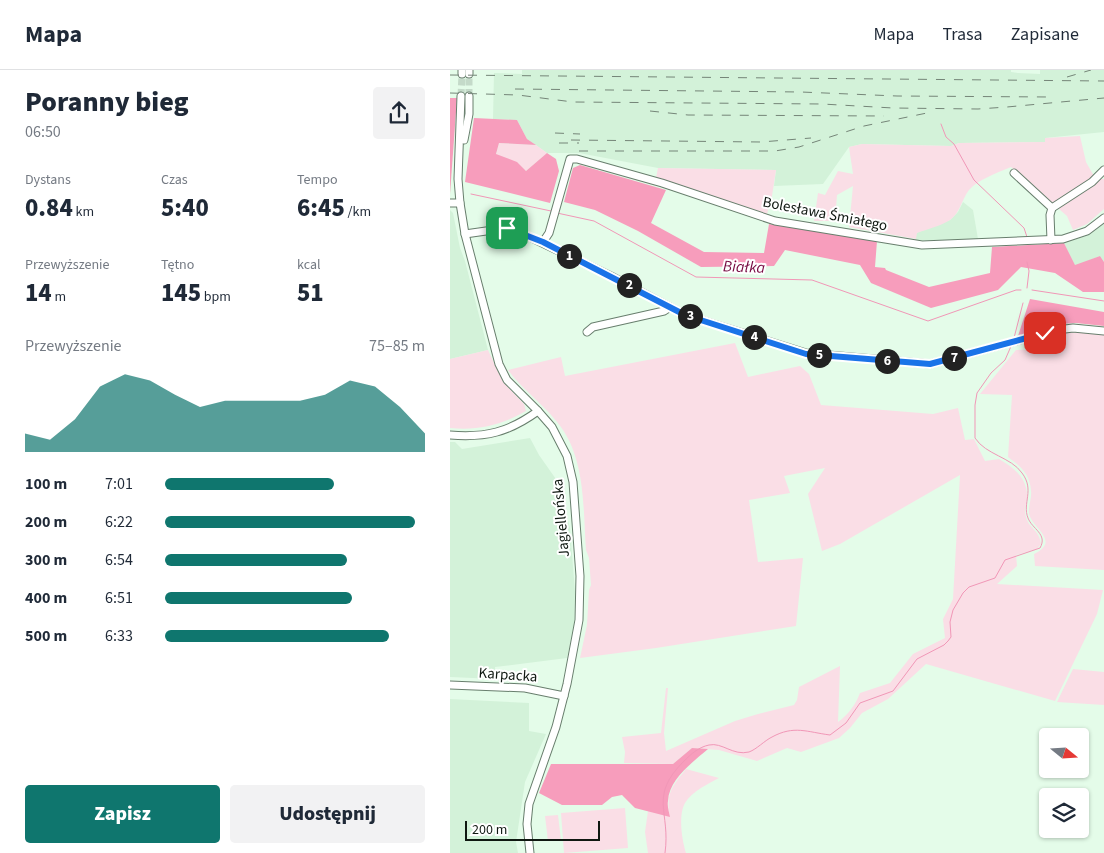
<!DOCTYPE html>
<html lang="pl">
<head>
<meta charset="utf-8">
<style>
  body { margin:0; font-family:"Source Sans 3",sans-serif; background:#f2f2f3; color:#1f2937; height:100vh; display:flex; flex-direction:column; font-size:19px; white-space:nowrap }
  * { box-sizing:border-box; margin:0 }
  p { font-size:16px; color:#747a83 }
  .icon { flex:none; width:28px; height:28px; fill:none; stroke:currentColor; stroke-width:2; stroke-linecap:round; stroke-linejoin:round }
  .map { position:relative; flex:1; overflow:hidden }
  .sheet { display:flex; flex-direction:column; background:#fff; width:450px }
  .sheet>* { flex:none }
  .needle { width:32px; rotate:108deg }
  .tools { position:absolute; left:589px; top:658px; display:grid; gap:10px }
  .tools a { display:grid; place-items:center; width:50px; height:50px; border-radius:5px; background:#fff; box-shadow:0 1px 4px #0004; font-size:25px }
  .scale { position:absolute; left:15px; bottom:12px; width:135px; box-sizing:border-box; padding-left:5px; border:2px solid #0f1811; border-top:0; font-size:14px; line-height:18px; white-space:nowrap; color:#0f1811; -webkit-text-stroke:4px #fff; paint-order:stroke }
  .pin { position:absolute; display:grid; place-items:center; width:42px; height:42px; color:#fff; margin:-21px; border-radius:10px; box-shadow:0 2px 8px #0006 }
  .km { position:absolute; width:25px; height:25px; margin:-12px; border-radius:50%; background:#222; color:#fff; font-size:14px; line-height:25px; text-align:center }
  .round { display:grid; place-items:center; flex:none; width:52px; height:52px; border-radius:5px; background:#f2f2f3 }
  .head { display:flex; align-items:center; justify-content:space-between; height:85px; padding:0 25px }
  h1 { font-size:28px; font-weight:800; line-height:38px }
  .metrics { display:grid; grid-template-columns:repeat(3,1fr); gap:8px; height:85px; padding:5px 25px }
  .metrics div { display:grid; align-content:center }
  .metrics b { font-size:25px; font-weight:800 }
  .metrics small { font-size:14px; font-weight:400 }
  .metrics p { font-size:14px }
  .chart { height:140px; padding:10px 25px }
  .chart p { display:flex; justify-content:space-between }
  .chart svg { width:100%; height:90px; margin-top:5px; fill:#0f766e; opacity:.7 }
  .primary-button { display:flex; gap:10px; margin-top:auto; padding:10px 25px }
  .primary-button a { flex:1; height:58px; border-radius:5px; background:#0f766e; color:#fff; font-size:20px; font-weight:800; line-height:58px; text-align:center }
  .primary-button a+a { background:#f2f2f3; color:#1f2937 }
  ul { padding:0 25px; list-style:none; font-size:16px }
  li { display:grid; grid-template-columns:80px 60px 1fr; align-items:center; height:38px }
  li i { height:12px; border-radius:6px; background:#0f766e }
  header { display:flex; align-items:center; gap:30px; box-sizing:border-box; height:70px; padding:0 25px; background:#fff; border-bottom:1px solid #e0e1e3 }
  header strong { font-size:24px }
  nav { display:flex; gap:28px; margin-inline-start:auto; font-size:18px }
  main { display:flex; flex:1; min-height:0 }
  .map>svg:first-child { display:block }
  .built { fill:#d3f2d9 }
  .green { fill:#fadee6 }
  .forest { fill:#f79dbc }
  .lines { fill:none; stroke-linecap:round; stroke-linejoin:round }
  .stream { stroke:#f197b7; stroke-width:1 }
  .minor-tunnel { stroke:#c4dac9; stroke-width:7; stroke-dasharray:7 3.5; stroke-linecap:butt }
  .minor-casing { stroke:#687e6d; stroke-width:9 }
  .minor { stroke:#fff; stroke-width:7 }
  .rail { stroke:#758578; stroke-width:1; stroke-dasharray:9 9; stroke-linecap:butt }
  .route-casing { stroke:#fff; stroke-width:10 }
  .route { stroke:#1a73e8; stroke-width:6 }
  .labels { text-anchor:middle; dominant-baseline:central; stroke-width:4; stroke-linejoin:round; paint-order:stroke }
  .street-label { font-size:15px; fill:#0f1811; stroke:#fff }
  .water-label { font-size:16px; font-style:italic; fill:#760a41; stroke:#fff }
</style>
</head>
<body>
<header>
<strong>Mapa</strong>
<nav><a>Mapa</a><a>Trasa</a><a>Zapisane</a></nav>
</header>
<main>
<section class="sheet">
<div class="head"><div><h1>Poranny bieg</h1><p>06:50</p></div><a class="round"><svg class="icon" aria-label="share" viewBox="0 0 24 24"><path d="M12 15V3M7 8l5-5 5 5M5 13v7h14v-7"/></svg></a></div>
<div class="metrics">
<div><p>Dystans</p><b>0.84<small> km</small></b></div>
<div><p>Czas</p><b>5:40</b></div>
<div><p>Tempo</p><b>6:45<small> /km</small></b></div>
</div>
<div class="metrics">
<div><p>Przewyższenie</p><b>14<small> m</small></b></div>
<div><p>Tętno</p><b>145<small> bpm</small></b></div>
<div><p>kcal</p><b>51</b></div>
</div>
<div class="chart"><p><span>Przewyższenie</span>75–85 m</p>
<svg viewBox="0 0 160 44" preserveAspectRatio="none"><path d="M0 44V35L10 38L20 28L30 12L40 6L50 9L60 16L70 22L80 19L90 19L100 19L110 19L120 16L130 9L140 12L150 22L160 35V44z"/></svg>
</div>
<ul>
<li><b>100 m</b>7:01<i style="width:65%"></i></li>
<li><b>200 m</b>6:22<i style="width:96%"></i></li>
<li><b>300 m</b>6:54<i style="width:70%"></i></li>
<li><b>400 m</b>6:51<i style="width:72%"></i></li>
<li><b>500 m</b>6:33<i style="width:86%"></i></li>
</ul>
<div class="primary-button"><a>Zapisz</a><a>Udostępnij</a></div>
</section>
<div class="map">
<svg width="654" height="783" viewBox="0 0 654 783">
  <rect width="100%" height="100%" fill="#e4fce9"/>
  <g class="built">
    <path d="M72,0H561V2L568,3L590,4V0H654V62L595,68L596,72L509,73L501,76L412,74L399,77L373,114L324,116L326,100L208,98L129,83H97L77,69L67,50L43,49L44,3L72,4Z"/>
    <path d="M513,132L523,140L528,169L478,171L465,170L466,163L500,150L508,142Z"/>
    <path d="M0,140L3,143L10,178L15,191L38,280L0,289Z"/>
    <path d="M654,154V192L650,186L625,196L614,173L636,166Z"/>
    <path d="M80,368L89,385L108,412L120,458L125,522L124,558L117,588L45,597L46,609L0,607V372H5L12,379Z"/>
    <path d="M0,629L79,633V661L96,664L75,712L66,772L68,783H0Z"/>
  </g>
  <g class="green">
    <path d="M630,66L636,92L645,108L654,109V139L637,154L623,160L617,146L561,97C547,103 529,109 519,120C512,129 510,143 500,150C491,156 477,159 467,163L466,169L399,157L403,116L387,125L385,151H364L368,123L375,125L388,101L403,104L399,77L412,74L501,76L509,73L595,72V68Z"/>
    <path d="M49,73L86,75L97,83L76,101L46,85Z"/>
    <path d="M208,98L326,100L322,126L317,144L206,108Z"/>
    <path d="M616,262L654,264V500L585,496L584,484C611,471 583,459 579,444C578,436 582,428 581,421C580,403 570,396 558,387L562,325L530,324L566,280L593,279V267Z"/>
    <path d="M285,273L298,307L350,296L359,304L371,335L483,344L508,338L515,370L524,369L535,391L549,389C564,398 578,408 577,428C576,435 574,440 576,447C579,459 589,459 591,474L587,479L566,485L567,496L547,514L653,520L647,544L605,631L476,594L438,629L412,643L400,658L389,668L351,682L337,678L307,691L269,680L242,678L223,694L174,693L175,682L172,667L211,663L216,618H218L214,663L216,681L285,651L308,644L344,635L347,630L349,617L390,596L388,652C398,645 406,634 410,623L440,613L463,584L495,568L493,549L503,529L510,405L390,474L372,481L358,424L375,398L334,406L340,423L299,430L308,492L353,488L346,556L206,578L130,588L137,555L139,520L141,515L139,488L136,480C133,439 136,386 107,352C92,333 72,319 58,300L111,287L115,306Z"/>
    <path d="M38,280L53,312L74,334L76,341C52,355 28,361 0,358V289Z"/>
    <path d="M623,599L654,602V635L607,632Z"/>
    <path d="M236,699L269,708C258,714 242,721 235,733C228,745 232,770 236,783H198L195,762L198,741L219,746C217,722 221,718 236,699Z"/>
    <path d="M175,738L178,778L114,783L111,743Z"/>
    <path d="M108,745L111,770L98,771L95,746Z"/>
  </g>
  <g class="forest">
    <path d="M0,28H7L0,124Z"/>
    <path d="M24,48L67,50L77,69L86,75L49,73L46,84L67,92L76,101L97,83L106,89L109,101L100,133L15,112Z"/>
    <path d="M130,95L216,120L201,153L254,182L314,183L319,154L427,171L425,197L435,198L436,200L479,217L540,203L542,177L614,173L625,195L650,186L654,192V222H633L605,203L571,197L548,220L481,238L421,213L410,195L335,180L324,196L251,197L188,161L145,140L114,132L123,98Z"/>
    <path d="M580,229L654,242V256L626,253L611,254L568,266Z"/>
    <path d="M242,678L258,679C243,692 219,709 218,731C217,736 219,742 220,747L185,738L172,725L162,727L152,735H112L89,723L101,694H223Z"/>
  </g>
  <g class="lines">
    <g class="stream">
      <path d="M491,54L496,67L504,74L524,110L574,158L577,167"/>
      <path d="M21,124L101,141"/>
      <path d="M107,143L144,151L246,207L362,210L478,251L566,220H571"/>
      <path d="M577,218L579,201L577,192"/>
      <path d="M582,220L654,231"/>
      <path d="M564,268L573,233"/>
      <path d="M215,783C221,741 198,727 234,691C241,684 249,677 259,675C272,672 283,686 299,682C307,679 314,671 322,667C344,655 357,662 380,665L396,653L410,633L443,621L467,589L494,575L498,571L501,567L500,552L503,540L513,523L519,517L545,508L555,490L590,478C598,464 582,459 578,448C572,433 585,420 572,403C561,387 536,385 525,368V335L527,323L541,303L555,290L562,274"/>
    </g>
    <g class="minor-tunnel">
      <path d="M11,26L12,4"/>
      <path d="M19,26V4"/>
    </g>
    <g class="minor-casing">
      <g id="minor">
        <path d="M12,4V0"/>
        <path d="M19,4V0"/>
        <path d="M11,26L8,109L10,133L15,164L49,294L57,310L88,341L102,357L117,386L123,412L130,506L129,550L117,614L106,657L79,734L77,754L80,783"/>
        <path d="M14,70L19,44V26"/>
        <path d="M564,103L602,138L600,145L601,170"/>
        <path d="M0,133H10"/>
        <path d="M602,138L642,112L654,100"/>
        <path d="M15,164L57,158L65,160L161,206L235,245L356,283L480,294L607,260L623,258L654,261"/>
        <path d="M93,172L99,163L120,89H127L212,113L325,151L472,175L613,169L637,161L654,148"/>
        <path d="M137,262L143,257L214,241L220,237"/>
        <path d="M0,365C36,368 59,362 88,341"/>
        <path d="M0,615L75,618L114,626"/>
      </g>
    </g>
    <use href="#minor" class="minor"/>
    <g class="rail">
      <path d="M0,5L654,11"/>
      <path d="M617,7L641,0"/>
      <path d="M65,19L351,22L447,26L600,27"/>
      <path d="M0,23L68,25L123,32L372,34L443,38L528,39L557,37L654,28"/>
      <path d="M200,41L238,45L434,46"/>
      <path d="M105,63L130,64"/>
      <path d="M121,70L311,72L361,68"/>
      <path d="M109,73H129"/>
      <path d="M129,81H325L349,77L414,56L477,43"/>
    </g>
  </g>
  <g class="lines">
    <g class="route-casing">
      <path id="route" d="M57,158L93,172L235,245L356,284L480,294L595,263"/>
    </g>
    <use href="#route" class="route"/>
  </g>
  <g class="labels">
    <g class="street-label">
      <text transform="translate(375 144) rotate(11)">Bolesława Śmiałego</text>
      <text transform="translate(111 448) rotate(-95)">Jagiellońska</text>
      <text transform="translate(58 605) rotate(4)">Karpacka</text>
    </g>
    <g class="water-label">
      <text transform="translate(294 197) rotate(2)">Białka</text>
    </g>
  </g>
</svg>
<div class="tools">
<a><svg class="needle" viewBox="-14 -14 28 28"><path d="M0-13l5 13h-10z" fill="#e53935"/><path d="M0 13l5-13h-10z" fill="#747a83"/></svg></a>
<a><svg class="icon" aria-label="layers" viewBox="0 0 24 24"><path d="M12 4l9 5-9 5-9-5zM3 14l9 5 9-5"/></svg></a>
</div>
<div class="scale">200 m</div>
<div class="pin" style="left:57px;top:158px;background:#1e9e55"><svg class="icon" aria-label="arrive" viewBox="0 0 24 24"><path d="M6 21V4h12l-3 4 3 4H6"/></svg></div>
<div class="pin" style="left:595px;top:263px;background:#d93025"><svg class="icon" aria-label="check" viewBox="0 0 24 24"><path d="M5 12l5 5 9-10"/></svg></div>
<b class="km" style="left:119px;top:186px">1</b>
<b class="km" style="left:179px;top:215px">2</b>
<b class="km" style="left:240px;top:246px">3</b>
<b class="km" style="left:304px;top:267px">4</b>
<b class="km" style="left:369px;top:285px">5</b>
<b class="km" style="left:437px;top:291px">6</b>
<b class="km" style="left:504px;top:288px">7</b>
</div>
</main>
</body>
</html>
